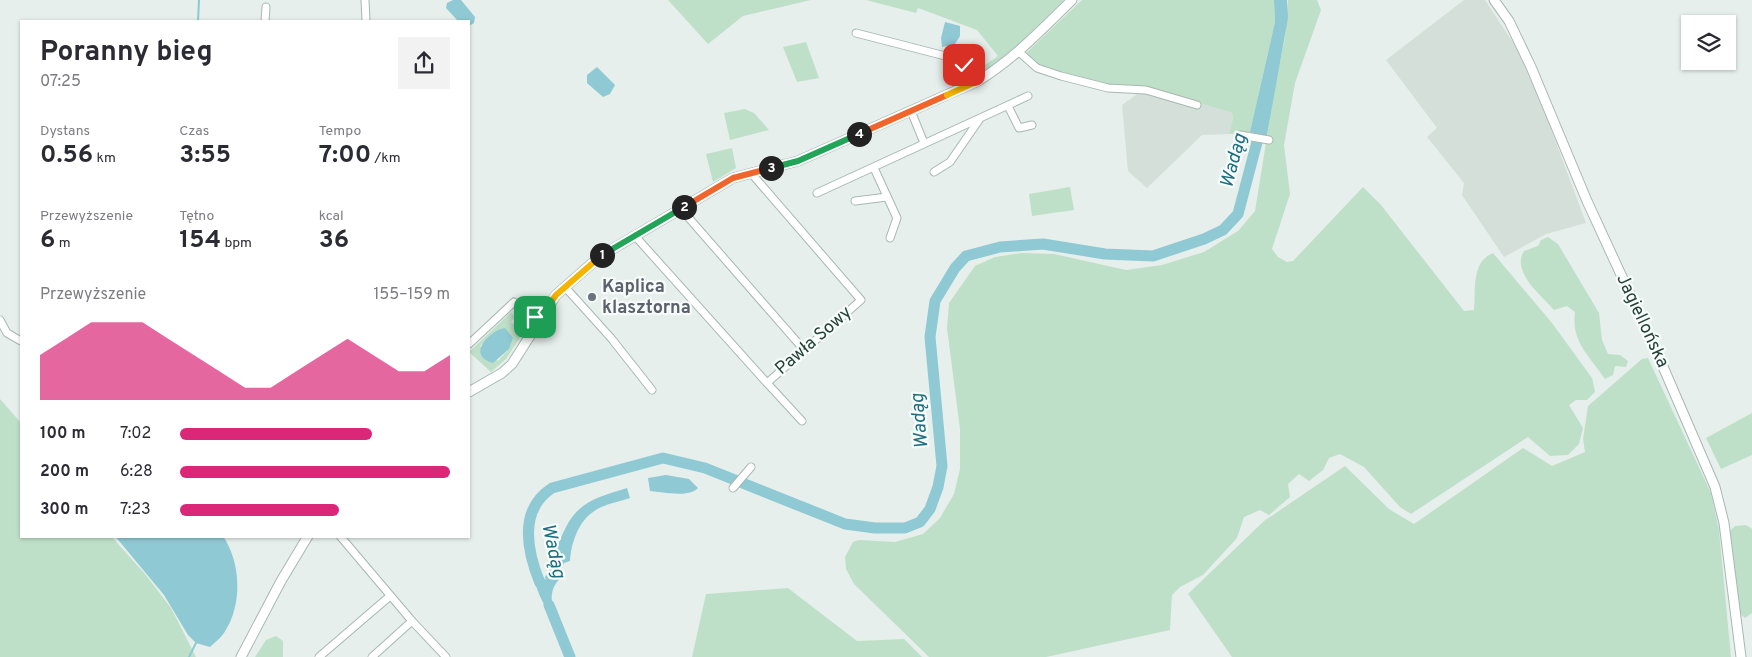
<!DOCTYPE html>
<html lang="pl">
<head>
<meta charset="utf-8">
<style>
  body { margin:0; font-family:Overpass,sans-serif; background:#f2f2f3; color:#2b2b33; height:100vh; display:flex; flex-direction:column; font-size:19px; white-space:nowrap }
  * { box-sizing:border-box; margin:0 }
  p { font-size:16px; color:#7c7c81 }
  .icon { flex:none; width:28px; height:28px; fill:none; stroke:currentColor; stroke-width:2; stroke-linecap:round; stroke-linejoin:round }
  .map { position:relative; flex:1; overflow:hidden }
  .panel { position:absolute; left:20px; top:20px; width:450px; height:518px; display:flex; flex-direction:column; background:#fff; border-radius:0px; box-shadow:0 1px 4px #0004 }
  .panel>* { flex:none }
  .fabs { position:absolute; left:1681px; top:15px; display:grid; gap:10px }
  .fabs a { display:grid; place-items:center; width:55px; height:55px; border-radius:0px; background:#fff; box-shadow:0 1px 4px #0004; font-size:25px }
  .pin { position:absolute; display:grid; place-items:center; width:42px; height:42px; color:#fff; margin:-21px; border-radius:10px; box-shadow:0 2px 8px #0006 }
  .km { position:absolute; width:25px; height:25px; margin:-12px; border-radius:50%; background:#222; color:#fff; font-size:14px; line-height:25px; text-align:center }
  .round { display:grid; place-items:center; flex:none; width:52px; height:52px; border-radius:0px; background:#f2f2f3 }
  .overview { display:flex; align-items:center; justify-content:space-between; height:85px; padding:0 20px }
  h1 { font-size:28px; font-weight:700; line-height:38px }
  .figures { display:grid; grid-template-columns:repeat(3,1fr); gap:8px; height:85px; padding:5px 20px }
  .figures div { display:grid; align-content:center }
  .figures b { font-size:25px; font-weight:700 }
  .figures small { font-size:14px; font-weight:400 }
  .figures p { font-size:14px }
  .chart { height:140px; padding:10px 20px }
  .chart p { display:flex; justify-content:space-between }
  .chart svg { width:100%; height:90px; margin-top:5px; fill:#db2777; opacity:.7 }
  ul { padding:0 20px; list-style:none; font-size:16px }
  li { display:grid; grid-template-columns:80px 60px 1fr; align-items:center; height:38px }
  li i { height:12px; border-radius:6px; background:#db2777 }
  .map>svg:first-child { display:block }
  .built { fill:#d4dfda }
  .green { fill:#bfe0c8; fill-rule:evenodd }
  .water { fill:#8ec9d4 }
  .lines { fill:none; stroke-linecap:round; stroke-linejoin:round }
  .stream { stroke:#8ec9d4; stroke-width:2 }
  .river { stroke:#8ec9d4; stroke-width:11 }
  .minor-casing { stroke:#a8b8b2; stroke-width:9 }
  .tertiary-casing { stroke:#a8b8b2; stroke-width:11 }
  .minor { stroke:#fff; stroke-width:7 }
  .tertiary { stroke:#fff; stroke-width:9 }
  .split-1-casing { stroke:#fff; stroke-width:10 }
  .split-2-casing { stroke:#fff; stroke-width:10 }
  .split-3-casing { stroke:#fff; stroke-width:10 }
  .split-4-casing { stroke:#fff; stroke-width:10 }
  .split-5-casing { stroke:#fff; stroke-width:10 }
  .split-6-casing { stroke:#fff; stroke-width:10 }
  .split-1 { stroke:#f5b400; stroke-width:6 }
  .split-2 { stroke:#22a559; stroke-width:6 }
  .split-3 { stroke:#f0652b; stroke-width:6 }
  .split-4 { stroke:#22a559; stroke-width:6 }
  .split-5 { stroke:#f0652b; stroke-width:6 }
  .split-6 { stroke:#f5b400; stroke-width:6 }
  .worship-dot { fill:#6b7280; stroke:#f7fbf9; stroke-width:2 }
  .labels { text-anchor:middle; dominant-baseline:central; stroke-width:4.5; stroke-linejoin:round; paint-order:stroke }
  .worship-label { font-size:18px; font-weight:bold; fill:#5b616d; stroke:#f7fbf9; text-anchor:start }
  .street-label { font-size:18px; fill:#24423a; stroke:#f7fbf9 }
  .water-label { font-size:19px; font-style:italic; fill:#1c6f80; stroke:#f7fbf9 }
</style>
</head>
<body>
<div class="map">
<svg width="1752" height="657" viewBox="0 0 1752 657">
  <rect width="100%" height="100%" fill="#e6efeb"/>
  <g class="built">
    <path d="M1464,0H1485L1516,47L1545,113L1586,223L1546,234L1504,257L1462,195L1464,183L1427,137L1437,128L1386,60Z"/>
    <path d="M1147,87L1232,113L1233,118L1229,134L1202,135L1147,188L1128,171L1122,105Z"/>
  </g>
  <g class="green">
    <path d="M668,0H811L743,16L708,44Z"/>
    <path d="M866,0H1064L1002,60L981,74L978,70L998,56L977,30L918,8L916,13Z"/>
    <path d="M1082,0H1274L1275,22L1250,133L1229,134L1233,118L1232,113L1147,87L1109,85L1057,72L1038,65L1025,54Z"/>
    <path d="M1288,0H1317L1321,10L1295,83L1284,145L1290,194L1272,249L1278,257L1287,262L1293,261L1363,187L1381,205L1464,311L1474,310C1476,289 1471,262 1493,253L1552,323L1592,378L1595,392L1587,400H1576L1569,405L1583,428L1579,444L1568,455L1550,456L1528,437L1411,514L1400,507L1364,467L1340,454L1329,458L1323,470L1309,481L1299,474L1288,484L1290,497L1269,515L1260,510L1244,517L1237,538L1203,575L1180,587L1172,595L1170,630L1046,657H929L854,584L846,569L845,557L853,542L859,540L895,542L923,534L940,518L954,494L960,469V429L947,328L949,303L975,266L995,257L1022,253L1054,254L1126,270L1162,265L1204,252L1238,231L1255,211L1275,87L1285,37Z"/>
    <path d="M806,42L819,78L797,82L783,47Z"/>
    <path d="M745,109L754,113L769,130L730,140L724,113Z"/>
    <path d="M732,148L736,168L713,182L706,154Z"/>
    <path d="M1070,187L1074,210L1032,216L1029,194Z"/>
    <path d="M1548,237L1558,244L1599,313L1602,340L1608,354L1620,355L1628,361L1626,367L1615,366L1613,375L1605,379C1589,355 1571,342 1575,312L1567,306L1554,310C1541,295 1511,272 1524,251L1538,246L1541,240Z"/>
    <path d="M511,312L515,317L511,322L521,330L531,320L506,359L491,372L469,352ZM493,333L509,349L498,361L480,346Z"/>
    <path d="M1648,358L1711,493L1719,530L1731,657H1232L1188,594L1264,521L1345,466L1389,509L1414,524L1523,448L1552,466L1585,452L1583,439L1588,406L1642,359Z"/>
    <path d="M0,399L21,423V536H111L145,574L171,608L196,657H0Z"/>
    <path d="M1752,413V455L1721,469L1706,438Z"/>
    <path d="M1746,525L1752,529V613L1745,618L1740,614L1730,531L1735,526Z"/>
    <path d="M788,588L857,641L904,639L922,657H692L706,594Z"/>
    <path d="M276,636L283,641V657H255L266,640Z"/>
  </g>
  <g class="water">
    <path d="M453,0H461L475,17L474,23L469,26V21H458L446,8L447,3Z"/>
    <path d="M1274,0H1287L1288,18L1267,135L1265,136L1250,132L1275,22Z"/>
    <path d="M945,22L960,26V36L955,44L942,47L941,38Z"/>
    <path d="M597,67L615,85L610,94L603,97L587,83V75Z"/>
    <path d="M505,328L513,338L509,349L493,363C466,356 488,331 505,328Z"/>
    <path d="M666,475L689,479L698,488C689,498 662,492 650,491L648,478Z"/>
    <path d="M627,488L630,498C619,502 603,504 593,512C578,522 571,544 570,561L564,563L561,571L564,572C562,578 560,578 557,582C548,593 553,608 554,620C543,604 534,589 534,569L546,580L545,577L555,561L553,556C558,546 561,536 566,527C579,501 601,496 627,488Z"/>
    <path d="M115,536H223C241,563 243,605 224,633C221,638 215,642 210,647L196,643L188,635L164,595Z"/>
  </g>
  <g class="lines">
    <g class="stream">
      <path d="M198,21L199,0"/>
      <path d="M189,657L196,643"/>
    </g>
    <g class="river">
      <path d="M540,583C527,551 518,510 552,488L663,458L705,468L845,524L875,528H905L920,522L930,509L938,487L942,466L930,337L935,301L955,268L966,256L1000,247L1043,244L1105,254L1153,256L1204,239L1223,230L1238,214L1261,127"/>
      <path d="M549,605L570,657"/>
    </g>
    <g class="minor-casing">
      <g id="minor">
        <path d="M365,0L366,21"/>
        <path d="M265,21L266,7"/>
        <path d="M856,33L953,58L964,65L978,81"/>
        <path d="M1018,51L1037,68L1061,76L1108,88L1146,90L1197,105"/>
        <path d="M1008,106L1019,128L1032,125"/>
        <path d="M911,111L924,143"/>
        <path d="M1240,135L1269,140"/>
        <path d="M874,168L897,218L890,238"/>
        <path d="M934,172L950,162L979,120"/>
        <path d="M817,193L1028,96"/>
        <path d="M855,201L887,197"/>
        <path d="M681,209L805,351"/>
        <path d="M635,236L767,383L861,300L751,173"/>
        <path d="M565,287L611,338L652,390"/>
        <path d="M0,320L7,333L21,341"/>
        <path d="M469,344L514,302L539,319"/>
        <path d="M767,383L802,421"/>
        <path d="M733,488L751,467"/>
        <path d="M340,536L412,621L446,657"/>
        <path d="M319,657L390,596"/>
        <path d="M372,657L412,621"/>
      </g>
    </g>
    <g class="tertiary-casing">
      <g id="tertiary">
        <path d="M1494,0L1509,21L1531,67L1587,201L1658,355L1715,487L1724,523L1741,657"/>
        <path d="M469,392L502,373L512,364L556,295L597,259L611,250L733,178L798,161L978,81C1014,59 1042,29 1072,0"/>
        <path d="M241,657L281,581L308,536"/>
      </g>
    </g>
    <use href="#minor" class="minor"/>
    <use href="#tertiary" class="tertiary"/>
  </g>
  <g class="lines">
    <g class="split-1-casing">
      <path id="split-1" d="M535,317L539,319L556,295L602,255"/>
    </g>
    <g class="split-2-casing">
      <path id="split-2" d="M602,255L684,207"/>
    </g>
    <g class="split-3-casing">
      <path id="split-3" d="M684,207L733,178L771,168"/>
    </g>
    <g class="split-4-casing">
      <path id="split-4" d="M771,168L798,161L859,134"/>
    </g>
    <g class="split-5-casing">
      <path id="split-5" d="M859,134L947,95"/>
    </g>
    <g class="split-6-casing">
      <path id="split-6" d="M947,95L978,81L964,65"/>
    </g>
    <use href="#split-1" class="split-1"/>
    <use href="#split-2" class="split-2"/>
    <use href="#split-3" class="split-3"/>
    <use href="#split-4" class="split-4"/>
    <use href="#split-5" class="split-5"/>
    <use href="#split-6" class="split-6"/>
  </g>
  <circle class="worship-dot" cx="592" cy="297" r="5"/>
  <g class="labels">
    <g class="worship-label">
      <text x="602" y="287">Kaplica<tspan x="602" dy="21">klasztorna</tspan></text>
    </g>
    <g class="street-label">
      <text transform="translate(1642 321) rotate(65)">Jagiellońska</text>
      <text transform="translate(814 341) rotate(-41)">Pawła Sowy</text>
    </g>
    <g class="water-label">
      <text transform="translate(1234 161) rotate(-75)">Wadąg</text>
      <text transform="translate(920 421) rotate(-95)">Wadąg</text>
      <text transform="translate(553 551) rotate(78)">Wadąg</text>
    </g>
  </g>
</svg>
<div class="fabs">
<a><svg class="icon" aria-label="layers" viewBox="0 0 24 24"><path d="M12 4l9 5-9 5-9-5zM3 14l9 5 9-5"/></svg></a>
</div>
<div class="pin" style="left:535px;top:317px;background:#1e9e55"><svg class="icon" aria-label="arrive" viewBox="0 0 24 24"><path d="M6 21V4h12l-3 4 3 4H6"/></svg></div>
<div class="pin" style="left:964px;top:65px;background:#d93025"><svg class="icon" aria-label="check" viewBox="0 0 24 24"><path d="M5 12l5 5 9-10"/></svg></div>
<b class="km" style="left:602px;top:255px">1</b>
<b class="km" style="left:684px;top:207px">2</b>
<b class="km" style="left:771px;top:168px">3</b>
<b class="km" style="left:859px;top:134px">4</b>
<section class="panel">
<div class="overview"><div><h1>Poranny bieg</h1><p>07:25</p></div><a class="round"><svg class="icon" aria-label="share" viewBox="0 0 24 24"><path d="M12 15V3M7 8l5-5 5 5M5 13v7h14v-7"/></svg></a></div>
<div class="figures">
<div><p>Dystans</p><b>0.56<small> km</small></b></div>
<div><p>Czas</p><b>3:55</b></div>
<div><p>Tempo</p><b>7:00<small> /km</small></b></div>
</div>
<div class="figures">
<div><p>Przewyższenie</p><b>6<small> m</small></b></div>
<div><p>Tętno</p><b>154<small> bpm</small></b></div>
<div><p>kcal</p><b>36</b></div>
</div>
<div class="chart"><p><span>Przewyższenie</span>155–159 m</p>
<svg viewBox="0 0 160 44" preserveAspectRatio="none"><path d="M0 44V22L10 14L20 6L30 6L40 6L50 14L60 22L70 30L80 38L90 38L100 30L110 22L120 14L130 22L140 30L150 30L160 22V44z"/></svg>
</div>
<ul>
<li><b>100 m</b>7:02<i style="width:71%"></i></li>
<li><b>200 m</b>6:28<i style="width:100%"></i></li>
<li><b>300 m</b>7:23<i style="width:59%"></i></li>
</ul>
</section>
</div>
</body>
</html>
